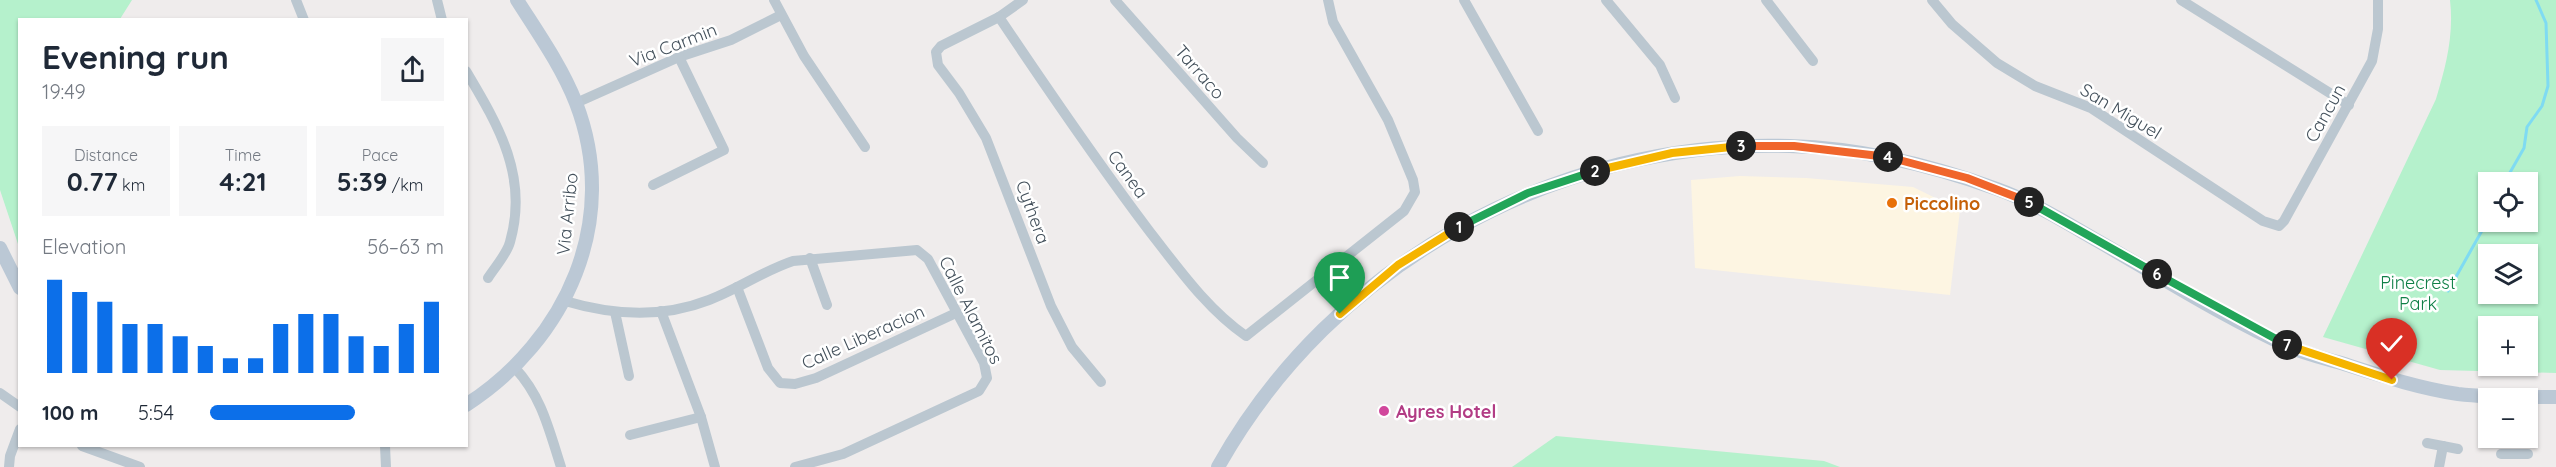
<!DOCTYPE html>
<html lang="en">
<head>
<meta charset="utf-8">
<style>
  body { margin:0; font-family:Quicksand,sans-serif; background:#f6f6f7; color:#1f2937; height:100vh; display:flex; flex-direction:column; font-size:22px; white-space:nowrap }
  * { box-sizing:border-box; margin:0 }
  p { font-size:20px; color:#747a83 }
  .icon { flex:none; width:33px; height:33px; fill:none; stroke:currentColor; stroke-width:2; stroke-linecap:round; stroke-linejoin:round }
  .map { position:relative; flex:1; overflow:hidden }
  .details { position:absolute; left:18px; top:18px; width:450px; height:429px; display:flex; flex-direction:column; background:#fff; border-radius:0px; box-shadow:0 2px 4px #0004 }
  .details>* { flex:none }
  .buttons { position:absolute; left:2478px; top:172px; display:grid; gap:12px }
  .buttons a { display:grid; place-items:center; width:60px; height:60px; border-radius:0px; background:#fff; box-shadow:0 2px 4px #0004; font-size:30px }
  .pin { position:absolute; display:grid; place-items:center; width:51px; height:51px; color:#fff; margin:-62px -26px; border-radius:50% 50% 50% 0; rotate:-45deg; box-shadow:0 0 6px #0007 }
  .pin .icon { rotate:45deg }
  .km { position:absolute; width:30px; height:30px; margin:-15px; border-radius:50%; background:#222; color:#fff; font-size:16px; line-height:30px; text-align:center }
  .round { display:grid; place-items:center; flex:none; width:63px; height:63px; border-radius:0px; background:#f6f6f7 }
  .headline { display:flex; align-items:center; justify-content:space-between; height:102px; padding:0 24px }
  h1 { font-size:33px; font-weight:700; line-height:45px }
  .figures { display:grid; grid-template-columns:repeat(3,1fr); gap:9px; height:102px; padding:6px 24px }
  .figures div { display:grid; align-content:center; border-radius:0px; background:#f6f6f7; text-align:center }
  .figures b { font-size:26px; font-weight:700 }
  .figures small { font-size:16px; font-weight:400 }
  .figures p { font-size:16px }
  .chart { height:168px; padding:12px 24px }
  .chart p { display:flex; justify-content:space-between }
  .chart svg { width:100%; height:108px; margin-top:6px; stroke:#0c6fe9; stroke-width:6 }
  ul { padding:0 24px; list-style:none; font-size:20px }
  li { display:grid; grid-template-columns:96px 72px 1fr; align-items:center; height:45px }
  li i { height:15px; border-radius:8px; background:#0c6fe9 }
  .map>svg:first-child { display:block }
  .commercial { fill:#fdf5e2 }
  .green { fill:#b5f1cc; fill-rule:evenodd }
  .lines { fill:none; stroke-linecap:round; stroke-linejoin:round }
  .stream { stroke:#7fdbf2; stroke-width:3 }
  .street { stroke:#bbc7d0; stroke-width:10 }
  .secondary { stroke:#bbc8d5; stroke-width:14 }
  .split-1-casing { stroke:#fff; stroke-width:12 }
  .split-2-casing { stroke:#fff; stroke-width:12 }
  .split-3-casing { stroke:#fff; stroke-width:12 }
  .split-4-casing { stroke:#fff; stroke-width:12 }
  .split-5-casing { stroke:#fff; stroke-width:12 }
  .split-6-casing { stroke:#fff; stroke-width:12 }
  .split-7-casing { stroke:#fff; stroke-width:12 }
  .split-8-casing { stroke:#fff; stroke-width:12 }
  .split-1 { stroke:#f5b400; stroke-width:8 }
  .split-2 { stroke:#22a559; stroke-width:8 }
  .split-3 { stroke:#f5b400; stroke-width:8 }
  .split-4 { stroke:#f0652b; stroke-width:8 }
  .split-5 { stroke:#f0652b; stroke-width:8 }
  .split-6 { stroke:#22a559; stroke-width:8 }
  .split-7 { stroke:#22a559; stroke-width:8 }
  .split-8 { stroke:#f5b400; stroke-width:8 }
  .food-dot { fill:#e8710a; stroke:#fff; stroke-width:2 }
  .hotel-dot { fill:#d1479c; stroke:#fff; stroke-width:2 }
  .labels { text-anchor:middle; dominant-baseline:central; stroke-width:5; stroke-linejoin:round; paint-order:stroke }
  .street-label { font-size:18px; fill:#43505b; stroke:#fff }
  .food-label { font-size:18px; font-weight:bold; fill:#c56008; stroke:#fff; text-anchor:start }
  .park-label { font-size:18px; fill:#108047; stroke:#fff }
  .hotel-label { font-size:18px; font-weight:bold; fill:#b23c85; stroke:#fff; text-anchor:start }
</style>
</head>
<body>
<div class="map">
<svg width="2556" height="467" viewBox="0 0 2556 467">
  <rect width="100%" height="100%" fill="#efecec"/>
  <path class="commercial" d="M1740,176L1806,178L1913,187L1960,210L1950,295L1695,268L1691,180Z"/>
  <g class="green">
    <path d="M0,0H132L120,19L20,20L19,247L0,190Z"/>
    <path d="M2450,0H2556V373L2440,370L2323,337L2436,99C2446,66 2454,35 2450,0ZM2488,183H2528V222H2488ZM2488,255H2528V294H2488ZM2488,327H2528V366H2488Z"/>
    <path d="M1556,436L1824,461L1840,467H1512Z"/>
  </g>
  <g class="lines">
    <g class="stream">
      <path d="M2504,183L2524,148L2527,127L2542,106L2548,86L2546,23L2536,0"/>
      <path d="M2448,291L2488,220"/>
    </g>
    <g class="street">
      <path d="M296,0L304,20"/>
      <path d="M437,0L442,20"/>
      <path d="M774,0L804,56L865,147"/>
      <path d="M1023,0L999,17L941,46L936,52L938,65L959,93L986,138L1051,306L1072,347L1101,382"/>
      <path d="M1115,0L1237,138L1263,163"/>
      <path d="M1464,0L1538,131"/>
      <path d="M1606,0L1660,65L1675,98"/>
      <path d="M1766,0L1813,61"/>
      <path d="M1932,0L1952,24L1997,63L2035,86L2091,108L2263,221L2279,226L2284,221L2372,61L2378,29V0"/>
      <path d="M2181,0L2349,105"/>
      <path d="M999,17C1048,90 1097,162 1150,232C1179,269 1207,309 1246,336L1404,211L1415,192L1413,180L1388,120L1333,22L1328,0"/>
      <path d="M466,71C498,125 529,176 510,242C507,254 495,267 488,278"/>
      <path d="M576,103L679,57L731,40L781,15"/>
      <path d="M653,185L724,150L679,57"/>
      <path d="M810,258L827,305"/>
      <path d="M737,287L768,368L780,383L795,384L816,378L956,313"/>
      <path d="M565,301C612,315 663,318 709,300C738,289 763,271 793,261L917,250L928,259L984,363L987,378L979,391L843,454L795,467"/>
      <path d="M661,311L701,417L715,467"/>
      <path d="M615,312L629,376"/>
      <path d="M515,368C542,397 549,430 561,467"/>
      <path d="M0,393L20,407"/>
      <path d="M630,435L701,417"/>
      <path d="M2427,443L2458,449"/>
      <path d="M82,446L140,467"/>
      <path d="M385,446L386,467"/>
      <path d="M2501,454H2528"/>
      <path d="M9,467L10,456L20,429"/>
      <path d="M2439,467L2443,446"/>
    </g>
    <g class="secondary">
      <path d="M0,248L20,288"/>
      <path d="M466,405C567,340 621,220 576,103C562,67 538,33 517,0"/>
      <path d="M1218,467C1331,264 1559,138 1790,146C1861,148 1931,165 1997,189C2033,202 2065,222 2098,241C2159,276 2225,318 2290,347C2306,354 2324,358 2341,363C2379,375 2418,388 2458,394C2490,398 2524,397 2556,397"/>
    </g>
  </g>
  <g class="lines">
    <g class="split-1-casing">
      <path id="split-1" d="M1340,314L1398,265L1459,227"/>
    </g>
    <g class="split-2-casing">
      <path id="split-2" d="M1459,227L1528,193L1595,171"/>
    </g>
    <g class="split-3-casing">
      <path id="split-3" d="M1595,171L1672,153L1741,146"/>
    </g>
    <g class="split-4-casing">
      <path id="split-4" d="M1741,146H1794L1888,157"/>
    </g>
    <g class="split-5-casing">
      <path id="split-5" d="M1888,157L1967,178L2029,202"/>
    </g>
    <g class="split-6-casing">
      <path id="split-6" d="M2029,202L2157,274"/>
    </g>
    <g class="split-7-casing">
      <path id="split-7" d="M2157,274L2287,345"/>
    </g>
    <g class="split-8-casing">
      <path id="split-8" d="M2287,345L2392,380"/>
    </g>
    <use href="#split-1" class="split-1"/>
    <use href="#split-2" class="split-2"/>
    <use href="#split-3" class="split-3"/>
    <use href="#split-4" class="split-4"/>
    <use href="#split-5" class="split-5"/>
    <use href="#split-6" class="split-6"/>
    <use href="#split-7" class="split-7"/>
    <use href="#split-8" class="split-8"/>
  </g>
  <circle class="food-dot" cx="1892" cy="203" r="6"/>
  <circle class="hotel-dot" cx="1384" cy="411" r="6"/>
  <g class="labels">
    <g class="street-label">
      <text transform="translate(673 45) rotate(-21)">Via Carmin</text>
      <text transform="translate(1200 72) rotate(49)">Tarraco</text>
      <text transform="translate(2121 111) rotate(31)">San Miguel</text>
      <text transform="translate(2325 113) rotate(-61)">Cancun</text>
      <text transform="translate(1128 174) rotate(54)">Canea</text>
      <text transform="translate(1033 212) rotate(70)">Cythera</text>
      <text transform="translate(567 214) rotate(-84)">Via Arribo</text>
      <text transform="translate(971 310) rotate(63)">Calle Alamitos</text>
      <text transform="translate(863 337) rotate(-24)">Calle Liberacion</text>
    </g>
    <g class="food-label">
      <text x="1904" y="203">Piccolino</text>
    </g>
    <g class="park-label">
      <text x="2418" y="282">Pinecrest<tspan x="2418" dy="21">Park</tspan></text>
    </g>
    <g class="hotel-label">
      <text x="1396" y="411">Ayres Hotel</text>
    </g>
  </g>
</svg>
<div class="buttons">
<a><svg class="icon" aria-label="locate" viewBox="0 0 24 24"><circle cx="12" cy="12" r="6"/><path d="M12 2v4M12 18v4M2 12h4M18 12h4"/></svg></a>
<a><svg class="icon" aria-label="layers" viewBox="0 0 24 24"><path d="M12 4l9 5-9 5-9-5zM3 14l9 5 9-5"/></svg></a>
<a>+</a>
<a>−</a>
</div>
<div class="pin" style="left:1340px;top:314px;background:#1e9e55"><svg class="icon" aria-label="arrive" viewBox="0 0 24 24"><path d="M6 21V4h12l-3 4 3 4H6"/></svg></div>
<div class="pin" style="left:2392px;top:380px;background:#d93025"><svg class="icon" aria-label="check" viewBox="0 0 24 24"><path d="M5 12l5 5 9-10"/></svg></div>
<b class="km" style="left:1459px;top:227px">1</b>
<b class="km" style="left:1595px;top:171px">2</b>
<b class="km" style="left:1741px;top:146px">3</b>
<b class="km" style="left:1888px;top:157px">4</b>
<b class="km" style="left:2029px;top:202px">5</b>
<b class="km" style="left:2157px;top:274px">6</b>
<b class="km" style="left:2287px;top:345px">7</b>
<section class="details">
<div class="headline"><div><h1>Evening run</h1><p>19:49</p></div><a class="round"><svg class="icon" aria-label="share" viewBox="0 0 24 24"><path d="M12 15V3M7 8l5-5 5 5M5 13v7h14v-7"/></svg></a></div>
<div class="figures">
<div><p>Distance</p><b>0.77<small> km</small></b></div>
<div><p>Time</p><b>4:21</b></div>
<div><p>Pace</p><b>5:39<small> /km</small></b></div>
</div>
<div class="chart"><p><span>Elevation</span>56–63 m</p>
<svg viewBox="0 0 160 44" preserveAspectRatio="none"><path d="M5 44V6M15 44V11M25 44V15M35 44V24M45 44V24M55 44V29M65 44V33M75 44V38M85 44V38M95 44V24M105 44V20M115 44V20M125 44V29M135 44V33M145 44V24M155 44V15"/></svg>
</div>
<ul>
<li><b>100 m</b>5:54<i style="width:62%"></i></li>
</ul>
</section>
</div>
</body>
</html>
